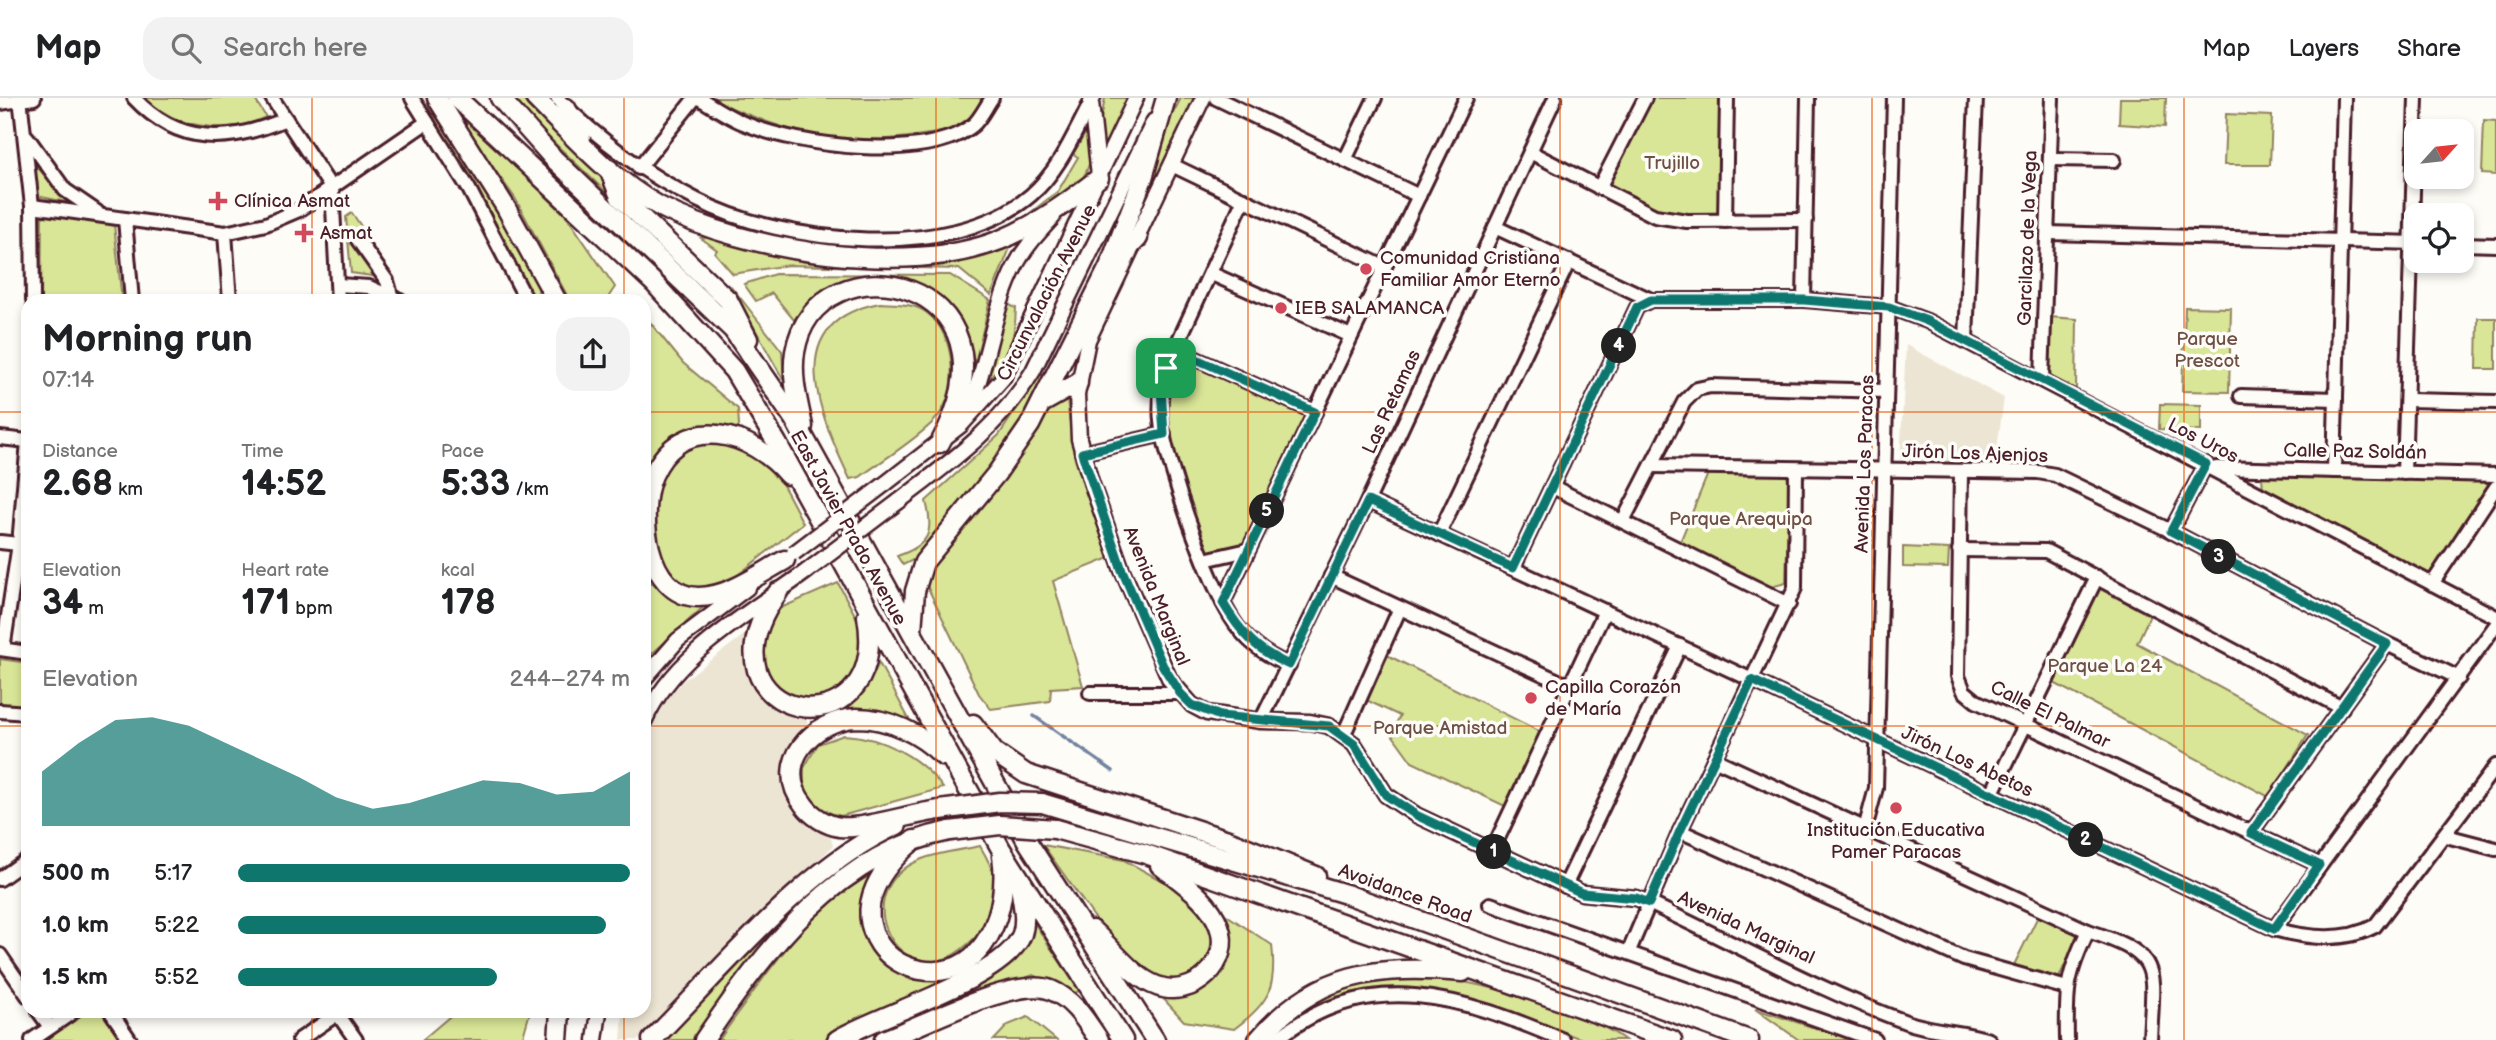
<!DOCTYPE html>
<html lang="en">
<head>
<meta charset="utf-8">
<style>
  body { margin:0; font-family:"Balsamiq Sans",sans-serif; background:#f2f2f2; color:#202124; height:100vh; display:flex; flex-direction:column; font-size:26px; white-space:nowrap }
  * { box-sizing:border-box; margin:0 }
  p { font-size:23px; color:#757577 }
  .icon { flex:none; width:38px; height:38px; fill:none; stroke:currentColor; stroke-width:2; stroke-linecap:round; stroke-linejoin:round }
  .map { position:relative; flex:1; overflow:hidden }
  .panel { position:absolute; left:21px; top:196px; width:630px; height:724px; display:flex; flex-direction:column; background:#fff; border-radius:21px; box-shadow:0 4px 10px #0003 }
  .panel>* { flex:none }
  .needle { width:46px; rotate:63deg }
  .buttons { position:absolute; left:2404px; top:21px; display:grid; gap:14px }
  .buttons a { display:grid; place-items:center; width:70px; height:70px; border-radius:14px; background:#fff; box-shadow:0 4px 10px #0003; font-size:35px }
  .pin { position:absolute; display:grid; place-items:center; width:60px; height:60px; color:#fff; margin:-30px; border-radius:14px; box-shadow:0 4px 10px #0006 }
  .km { position:absolute; width:35px; height:35px; margin:-18px; border-radius:50%; background:#222; color:#fff; font-size:19px; line-height:35px; text-align:center }
  .round { display:grid; place-items:center; flex:none; width:74px; height:74px; border-radius:21px; background:#f2f2f2 }
  .headline { display:flex; align-items:center; justify-content:space-between; height:119px; padding:0 21px }
  h1 { font-size:38px; font-weight:800; line-height:52px }
  .figures { display:grid; grid-template-columns:repeat(3,1fr); gap:10px; height:119px; padding:7px 21px }
  .figures div { display:grid; align-content:center }
  .figures b { font-size:35px; font-weight:800 }
  .figures small { font-size:19px; font-weight:400 }
  .figures p { font-size:19px }
  .chart { height:196px; padding:14px 21px }
  .chart p { display:flex; justify-content:space-between }
  .chart svg { width:100%; height:126px; margin-top:7px; fill:#0f766e; opacity:.7 }
  ul { padding:0 21px; list-style:none; font-size:23px }
  li { display:grid; grid-template-columns:112px 84px 1fr; align-items:center; height:52px }
  li i { height:18px; border-radius:9px; background:#0f766e }
  header { display:flex; align-items:center; gap:42px; box-sizing:border-box; height:98px; padding:0 35px; background:#fff; border-bottom:2px solid #e0e0e0 }
  header strong { font-size:33px }
  nav { display:flex; gap:38px; margin-inline-start:auto; font-size:24px }
  .search { width:490px; height:63px; background:#f2f2f2; display:flex; align-items:center; gap:18px; box-sizing:border-box; padding:0 24px; border-radius:21px; color:#757577; font-size:26px }
  .map>svg:first-child { display:block }
  .built { fill:#ede5d3 }
  .green { fill:#d9e597; stroke:#928261; stroke-width:2 }
  .lines { fill:none; stroke-linecap:round; stroke-linejoin:round }
  .stream { stroke:#72839f; stroke-width:3.5 }
  .minor-casing { stroke:#4a1f2b; stroke-width:18 }
  .major-casing { stroke:#4a1f2b; stroke-width:19 }
  .highway-casing { stroke:#4a1f2b; stroke-width:23 }
  .minor { stroke:#fdfcf7; stroke-width:12 }
  .major { stroke:#fdfcf7; stroke-width:14 }
  .highway { stroke:#fdfcf7; stroke-width:18 }
  .major-bridge-casing { stroke:#4a1f2b; stroke-width:19; stroke-linecap:butt }
  .highway-bridge-casing { stroke:#4a1f2b; stroke-width:23; stroke-linecap:butt }
  .major-bridge { stroke:#fdfcf7; stroke-width:14 }
  .highway-bridge { stroke:#fdfcf7; stroke-width:18 }
  .route-casing { stroke:#fff; stroke-width:14 }
  .route { stroke:#0f766e; stroke-width:9 }
  .grid { fill:none; stroke:#e8590c; stroke-width:2; stroke-opacity:0.55 }
  .poi-dot { fill:#d1495b; stroke:#fdfcf7; stroke-width:2.5 }
  .labels { text-anchor:middle; dominant-baseline:central; stroke-width:7; stroke-linejoin:round; paint-order:stroke }
  .park-label { font-size:19px; fill:#6e5046; stroke:#fdfcf7 }
  .poi-label { font-size:19px; fill:#4a1f2b; stroke:#fdfcf7; text-anchor:start }
  .street-label { font-size:19px; fill:#4a1f2b; stroke:#fdfcf7 }
</style>
</head>
<body>
<header>
<strong>Map</strong>
<div class="search"><svg class="icon" aria-label="search" viewBox="0 0 24 24"><circle cx="10" cy="10" r="6"/><path d="M15 15l6 6"/></svg>Search here</div>
<nav><a>Map</a><a>Layers</a><a>Share</a></nav>
</header>
<div class="map">
<svg width="2496" height="942" viewBox="0 0 2496 942">
  <rect width="100%" height="100%" fill="#fdfcf7"/>
  <filter id="ink" filterUnits="userSpaceOnUse"><feTurbulence type="fractalNoise" baseFrequency=".0143" numOctaves="2"/><feDisplacementMap in="SourceGraphic" scale="14" xChannelSelector="R" yChannelSelector="G"/><feConvolveMatrix kernelMatrix="1 2 1 2 8 2 1 2 1" color-interpolation-filters="sRGB"/></filter>
  <g filter="url(#ink)">
    <g class="built">
      <path d="M1906,247L2004,300L1994,372L1900,362Z"/>
      <path d="M748,534L745,552L759,596L779,612L806,618L808,630L792,647L782,664L790,705L800,721L830,736L833,748L638,942H621L623,914H644V674L651,630L663,604L684,582Z"/>
    </g>
    <g class="green">
      <path d="M141,0H254L266,19C226,39 173,28 141,0Z"/>
      <path d="M418,0C437,10 526,155 536,181C539,188 538,196 539,203H534L465,68Z"/>
      <path d="M513,0H526L599,72L607,95L546,37Z"/>
      <path d="M709,0H979L982,2C978,8 974,20 968,25C957,33 936,35 922,37C840,51 783,34 709,0Z"/>
      <path d="M1105,0H1129L1102,56L1101,21Z"/>
      <path d="M1181,0H1195L1129,140L1161,38Z"/>
      <path d="M1651,0H1722L1720,118L1656,113L1606,88Z"/>
      <path d="M2120,0H2166L2165,29L2119,26Z"/>
      <path d="M2226,16L2272,18L2270,67H2224Z"/>
      <path d="M463,17L567,119L615,189L609,198L614,203H570L515,100L458,21Z"/>
      <path d="M2484,22L2496,23V77L2482,76Z"/>
      <path d="M1091,26C1090,39 1092,54 1089,66C1082,96 1043,113 1019,129L1021,122L1058,93L1078,59L1073,56Z"/>
      <path d="M35,67L65,99L66,104L37,98Z"/>
      <path d="M352,115L363,131L351,140L379,179L351,175L346,119Z"/>
      <path d="M48,117L114,126L122,203H41L42,119Z"/>
      <path d="M714,139L948,162L1010,150L991,197L959,171L788,167L733,176L715,155L717,152L701,140Z"/>
      <path d="M775,176L950,177L990,202L975,266C971,250 968,232 959,219C940,186 880,172 845,182C825,188 808,208 794,222L772,195L756,203L744,186Z"/>
      <path d="M731,188L782,253L784,283Z"/>
      <path d="M880,205C895,206 915,205 927,215C957,237 960,297 934,323C913,344 884,361 860,379L850,381C820,318 778,224 880,205Z"/>
      <path d="M1005,205L1016,210C1015,246 1008,257 986,285L983,284Z"/>
      <path d="M2185,209L2231,210L2229,294L2182,293Z"/>
      <path d="M644,217L683,265L738,311L739,328L735,332L715,330L644,382Z"/>
      <path d="M2049,219L2077,221L2076,292L2052,280L2049,274Z"/>
      <path d="M2478,220H2496V271H2477Z"/>
      <path d="M1176,260L1305,317L1245,446L1208,454C1186,391 1154,327 1176,260Z"/>
      <path d="M1040,276L1047,280C1015,348 963,404 915,461L903,467L897,458C930,447 934,434 926,403L999,337Z"/>
      <path d="M1064,280L1075,362L1110,460L1053,483L1083,588L1051,590L1050,603L991,611L979,596L926,486L933,467L1003,382Z"/>
      <path d="M2160,306L2201,307V333L2159,331Z"/>
      <path d="M706,344C716,345 729,344 739,347C772,356 788,397 803,425L723,489L700,494L674,484L657,458L655,387L668,366L682,354Z"/>
      <path d="M1709,373L1786,376L1789,383L1786,485L1771,489L1680,444Z"/>
      <path d="M2267,376L2496,382L2431,480L2263,391L2262,379Z"/>
      <path d="M1903,449L1949,451L1948,470L1903,469Z"/>
      <path d="M644,478C665,499 680,506 710,503L644,563Z"/>
      <path d="M838,485L864,534L854,583L814,605L774,592L758,557L776,512Z"/>
      <path d="M2101,487L2152,513L2137,545L2308,637L2269,699L2052,584Z"/>
      <path d="M1385,556L1543,635L1509,710L1412,664L1391,635L1400,618L1364,601Z"/>
      <path d="M0,561L28,565V611L0,609Z"/>
      <path d="M879,565L910,623L869,611L845,612L844,608L867,588Z"/>
      <path d="M844,637C882,639 921,659 943,690L841,718L818,712L804,688V670L818,646Z"/>
      <path d="M1043,747L1124,762L1177,791L1202,811L1213,831L1214,860L1185,885L1158,884L1119,854Z"/>
      <path d="M980,748C997,776 998,786 989,818C985,832 973,842 962,851C901,899 841,794 922,761C940,754 962,752 980,748Z"/>
      <path d="M871,777L861,818L874,852L892,872L911,882H951L836,930L825,942H719C759,886 808,809 871,777Z"/>
      <path d="M2040,814L2079,835L2058,882L2014,867Z"/>
      <path d="M1225,816L1272,847C1277,890 1269,905 1234,931L1184,923L1157,894L1208,884Z"/>
      <path d="M780,824L782,825L696,942H666Z"/>
      <path d="M1035,826L1079,893L1075,895L1033,877L931,916L925,909L998,871L1028,847Z"/>
      <path d="M1374,878C1399,879 1425,878 1450,882C1492,887 1592,917 1625,942C1613,942 1599,942 1587,942C1571,939 1553,929 1537,923C1439,890 1370,864 1280,932L1296,910Z"/>
      <path d="M1755,911L1853,942H1799Z"/>
      <path d="M79,914H106L127,942H38Z"/>
      <path d="M455,914H530L522,942H422Z"/>
      <path d="M1028,919L1056,942H994L1008,927Z"/>
    </g>
    <g class="lines">
      <path class="stream" d="M1034,618L1113,673"/>
      <g class="minor-casing">
        <g id="minor">
          <path d="M20,0L32,108L33,203"/>
          <path d="M134,0C179,48 229,45 286,21"/>
          <path d="M272,0L332,91L338,203"/>
          <path d="M412,0L469,91L527,203"/>
          <path d="M557,0C598,41 645,76 697,102C784,147 953,164 1031,97C1059,73 1074,36 1091,4"/>
          <path d="M699,0C714,9 730,20 746,26C798,48 927,65 973,27C981,20 986,8 992,0"/>
          <path d="M1216,0L1419,98"/>
          <path d="M0,5L34,0"/>
          <path d="M27,39L65,92L97,114"/>
          <path d="M1530,54L1655,118L1687,123L1806,122"/>
          <path d="M2051,61L2114,62"/>
          <path d="M1345,62L1375,0"/>
          <path d="M1172,67L1384,169"/>
          <path d="M639,70L695,0"/>
          <path d="M1599,90L1645,0"/>
          <path d="M1244,101L1166,270C1162,287 1159,305 1161,323C1166,366 1213,502 1241,533C1254,549 1270,559 1289,567"/>
          <path d="M32,108L225,135L266,126L299,112L427,24"/>
          <path d="M125,121L132,203"/>
          <path d="M1725,123L1727,0"/>
          <path d="M1495,129L1651,202H1804L1889,209L1927,223L2496,519"/>
          <path d="M225,135L230,203"/>
          <path d="M2048,135L2417,145"/>
          <path d="M358,142L387,183L391,197"/>
          <path d="M2462,146L2496,147"/>
          <path d="M1212,176L1351,238"/>
          <path d="M338,187L369,189L400,203"/>
          <path d="M1804,202L1808,0"/>
          <path d="M1966,242L1976,0"/>
          <path d="M1174,251L1315,314"/>
          <path d="M2042,281L2052,0"/>
          <path d="M2241,298L2336,301"/>
          <path d="M2407,302L2496,304"/>
          <path d="M0,340L28,343"/>
          <path d="M1082,355L1164,336"/>
          <path d="M1652,368L2038,374L2055,377L2171,433L2387,546L2459,580"/>
          <path d="M2216,370L2496,377"/>
          <path d="M2334,373L2344,0"/>
          <path d="M1961,375L1958,578L1964,593L1976,603L2319,767"/>
          <path d="M2404,375L2416,0"/>
          <path d="M1553,389L1789,506"/>
          <path d="M1368,403L1752,582L2274,831C2306,840 2344,845 2375,828L2496,668"/>
          <path d="M1623,423L1684,304L1697,291L1711,288L1886,293"/>
          <path d="M2171,433L2206,366"/>
          <path d="M1439,436L1569,163"/>
          <path d="M0,444L28,447"/>
          <path d="M1959,452L2046,453L2342,610"/>
          <path d="M1204,462L1248,452"/>
          <path d="M1513,470L1637,209L1651,202"/>
          <path d="M1331,478L1569,588"/>
          <path d="M2432,486L2496,389"/>
          <path d="M1223,505L1466,0"/>
          <path d="M0,551L28,555"/>
          <path d="M3,551L19,446L28,343"/>
          <path d="M1090,595H1180"/>
          <path d="M0,613L28,615"/>
          <path d="M1261,623L1364,411L1555,0"/>
          <path d="M1344,636L1400,510"/>
          <path d="M1714,661L2088,833C2164,858 2153,869 2150,942"/>
          <path d="M1991,697L2097,479"/>
          <path d="M1865,731L1876,690L1894,0"/>
          <path d="M1680,733L1964,861L2067,890"/>
          <path d="M2251,735L2387,546"/>
          <path d="M2446,738L2496,751"/>
          <path d="M1492,753L1605,513"/>
          <path d="M0,781L28,761"/>
          <path d="M1565,788L1680,548"/>
          <path d="M1649,805C1734,845 1818,892 1906,924C1934,934 1962,933 1989,942"/>
          <path d="M1490,806L1875,942"/>
          <path d="M2274,831L2496,527"/>
          <path d="M1629,853L1680,733L1795,490L1796,371"/>
          <path d="M0,857L28,898"/>
          <path d="M39,914L50,929"/>
          <path d="M111,914L130,942"/>
          <path d="M337,915L356,942"/>
          <path d="M32,942L73,914"/>
          <path d="M299,942L340,914"/>
          <path d="M1276,942C1367,867 1465,900 1563,942"/>
          <path d="M2067,942C2066,893 2066,878 2088,833"/>
        </g>
      </g>
      <g class="major-casing">
        <g id="major">
          <path d="M1093,0L1091,4L1099,78"/>
          <path d="M1203,0L1088,242L1077,297L1079,341L1091,384L1122,472L1170,582L1192,607L1207,615L1261,623L1310,624L1329,628L1354,646L1386,697L1416,717L1582,795L1636,800L1649,805"/>
          <path d="M965,318C989,270 991,213 1017,165C1026,148 1040,133 1053,119"/>
          <path d="M885,386L961,327L1003,280L1136,0"/>
          <path d="M898,404C950,364 999,330 1033,273L1154,23"/>
          <path d="M644,581L678,542L747,490"/>
          <path d="M644,624C674,555 749,516 807,473"/>
          <path d="M595,942L599,914"/>
        </g>
      </g>
      <g class="highway-casing">
        <g id="highway">
          <path d="M437,0L505,108L557,203"/>
          <path d="M457,0L654,185L734,273L777,345L1001,751L1123,942"/>
          <path d="M500,0L554,61L733,232L794,321L1027,743L1155,942"/>
          <path d="M535,0C573,38 612,82 659,108C745,154 909,179 1000,142C1037,127 1068,104 1099,80"/>
          <path d="M566,10L581,40"/>
          <path d="M609,71L620,99L728,202L748,241"/>
          <path d="M1117,162L1138,140"/>
          <path d="M1044,304L1078,285"/>
          <path d="M803,328C798,304 791,279 795,254C815,134 1033,179 940,345"/>
          <path d="M785,462C759,476 729,499 698,499C646,498 637,413 653,377C682,313 752,334 788,377"/>
          <path d="M778,494C687,623 892,662 867,518"/>
          <path d="M912,532L915,493L924,464L997,375L1030,327L1109,169L1143,80L1166,0"/>
          <path d="M973,626L994,654L1026,676L1228,742L1316,778"/>
          <path d="M1042,705L1346,796L1749,942"/>
          <path d="M940,712C913,715 862,732 840,729C826,727 812,718 804,707C771,666 813,621 857,620C889,620 921,636 943,658"/>
          <path d="M1055,731L1146,756L1672,942"/>
          <path d="M914,742C883,768 853,807 880,847C889,860 904,869 920,872C986,883 1010,809 1002,758"/>
          <path d="M1092,832C1112,850 1132,879 1157,888C1193,902 1233,864 1219,828C1209,801 1181,784 1160,767"/>
          <path d="M558,942L560,914"/>
          <path d="M652,942C723,871 805,768 897,727"/>
          <path d="M704,942C764,853 839,754 950,733"/>
          <path d="M837,942C878,916 1006,881 1022,836C1027,821 1022,803 1020,788"/>
          <path d="M884,942C921,928 1018,877 1051,892C1074,902 1086,923 1099,942"/>
          <path d="M1258,942C1316,873 1378,867 1463,874"/>
        </g>
      </g>
      <use href="#minor" class="minor"/>
      <use href="#major" class="major"/>
      <use href="#highway" class="highway"/>
      <g class="major-bridge-casing">
        <g id="major-bridge">
          <path d="M794,455L885,386"/>
          <path d="M807,473L898,404"/>
        </g>
      </g>
      <g class="highway-bridge-casing">
        <g id="highway-bridge">
          <path d="M940,712L1000,704L1042,705"/>
          <path d="M950,733L1000,727L1055,731"/>
        </g>
      </g>
      <use href="#major-bridge" class="major-bridge"/>
      <use href="#highway-bridge" class="highway-bridge"/>
    </g>
  </g>
  <g class="lines" filter="url(#ink)">
    <g class="route-casing">
      <path id="route" d="M1651,202H1804L1889,209L1927,223L2206,366L2171,433L2387,546L2251,735L2319,767L2274,831L1752,582L1680,733L1649,805L1636,800L1582,795L1416,717L1386,697L1354,646L1329,628L1220,618L1192,607L1180,595L1163,568L1122,472L1082,355L1164,336L1161,291L1174,251L1315,314L1223,505C1240,534 1257,553 1289,567L1368,403L1513,470L1637,209Z"/>
    </g>
    <use href="#route" class="route"/>
  </g>
  <path class="grid" d="M312,0V203M624,0V203M936,0V942M1248,0V942M1560,0V942M1872,0V942M2184,0V942M0,314H28M644,314H2496M0,628H28M644,628H2496M312,914V942M624,914V942"/>
  <g class="poi-dot">
    <path d="M214.5 92.5h7v7h7v7h-7v7h-7v-7h-7v-7h7z"/>
    <path d="M300.5 124.5h7v7h7v7h-7v7h-7v-7h-7v-7h7z"/>
    <circle cx="1366" cy="171" r="7"/>
    <circle cx="1281" cy="210" r="7"/>
    <circle cx="1531" cy="600" r="7"/>
    <circle cx="1896" cy="710" r="7"/>
  </g>
  <g class="labels">
    <g class="park-label">
      <text x="1672" y="65">Trujillo</text>
      <text x="2207" y="241">Parque<tspan x="2207" dy="22">Prescot</tspan></text>
      <text x="1741" y="421">Parque Arequipa</text>
      <text x="2105" y="568">Parque La 24</text>
      <text x="1440" y="630">Parque Amistad</text>
    </g>
    <g class="poi-label">
      <text x="234" y="103">Clínica Asmat</text>
      <text x="320" y="135">Asmat</text>
      <text x="1380" y="160">Comunidad Cristiana<tspan x="1380" dy="22">Familiar Amor Eterno</tspan></text>
      <text x="1295" y="210">IEB SALAMANCA</text>
      <text x="1545" y="589">Capilla Corazón<tspan x="1545" dy="22">de María</tspan></text>
      <text x="1896" y="732" text-anchor="middle">Institución Educativa<tspan x="1896" dy="22">Pamer Paracas</tspan></text>
    </g>
    <g class="street-label">
      <text transform="translate(2028 140) rotate(-88)">Garcilazo de la Vega</text>
      <text transform="translate(1047 195) rotate(-63)">Circunvalación Avenue</text>
      <text transform="translate(1392 304) rotate(-65)">Las Retamas</text>
      <text transform="translate(2203 343) rotate(27)">Los Uros</text>
      <text transform="translate(2355 354) rotate(1)">Calle Paz Soldán</text>
      <text transform="translate(1975 356) rotate(2)">Jirón Los Ajenjos</text>
      <text transform="translate(1865 366) rotate(-88)">Avenida Los Paracas</text>
      <text transform="translate(848 430) rotate(61)">East Javier Prado Avenue</text>
      <text transform="translate(1156 498) rotate(68)">Avenida Marginal</text>
      <text transform="translate(2050 617) rotate(26)">Calle El Palmar</text>
      <text transform="translate(1967 664) rotate(25)">Jirón Los Abetos</text>
      <text transform="translate(1405 796) rotate(20)">Avoidance Road</text>
      <text transform="translate(1746 830) rotate(25)">Avenida Marginal</text>
    </g>
  </g>
</svg>
<div class="buttons">
<a><svg class="needle" viewBox="-14 -14 28 28"><path d="M0-13l5 13h-10z" fill="#e53935"/><path d="M0 13l5-13h-10z" fill="#757577"/></svg></a>
<a><svg class="icon" aria-label="locate" viewBox="0 0 24 24"><circle cx="12" cy="12" r="6"/><path d="M12 2v4M12 18v4M2 12h4M18 12h4"/></svg></a>
</div>
<div class="pin" style="left:1166px;top:270px;background:#1e9e55"><svg class="icon" aria-label="arrive" viewBox="0 0 24 24"><path d="M6 21V4h12l-3 4 3 4H6"/></svg></div>
<b class="km" style="left:1494px;top:754px">1</b>
<b class="km" style="left:2086px;top:742px">2</b>
<b class="km" style="left:2219px;top:459px">3</b>
<b class="km" style="left:1619px;top:248px">4</b>
<b class="km" style="left:1267px;top:413px">5</b>
<section class="panel">
<div class="headline"><div><h1>Morning run</h1><p>07:14</p></div><a class="round"><svg class="icon" aria-label="share" viewBox="0 0 24 24"><path d="M12 15V3M7 8l5-5 5 5M5 13v7h14v-7"/></svg></a></div>
<div class="figures">
<div><p>Distance</p><b>2.68<small> km</small></b></div>
<div><p>Time</p><b>14:52</b></div>
<div><p>Pace</p><b>5:33<small> /km</small></b></div>
</div>
<div class="figures">
<div><p>Elevation</p><b>34<small> m</small></b></div>
<div><p>Heart rate</p><b>171<small> bpm</small></b></div>
<div><p>kcal</p><b>178</b></div>
</div>
<div class="chart"><p><span>Elevation</span>244–274 m</p>
<svg viewBox="0 0 160 44" preserveAspectRatio="none"><path d="M0 44V25L10 15L20 7L30 6L40 9L50 15L60 21L70 27L80 34L90 38L100 36L110 32L120 28L130 29L140 33L150 32L160 25V44z"/></svg>
</div>
<ul>
<li><b>500 m</b>5:17<i style="width:100%"></i></li>
<li><b>1.0 km</b>5:22<i style="width:94%"></i></li>
<li><b>1.5 km</b>5:52<i style="width:66%"></i></li>
</ul>
</section>
</div>
</body>
</html>
